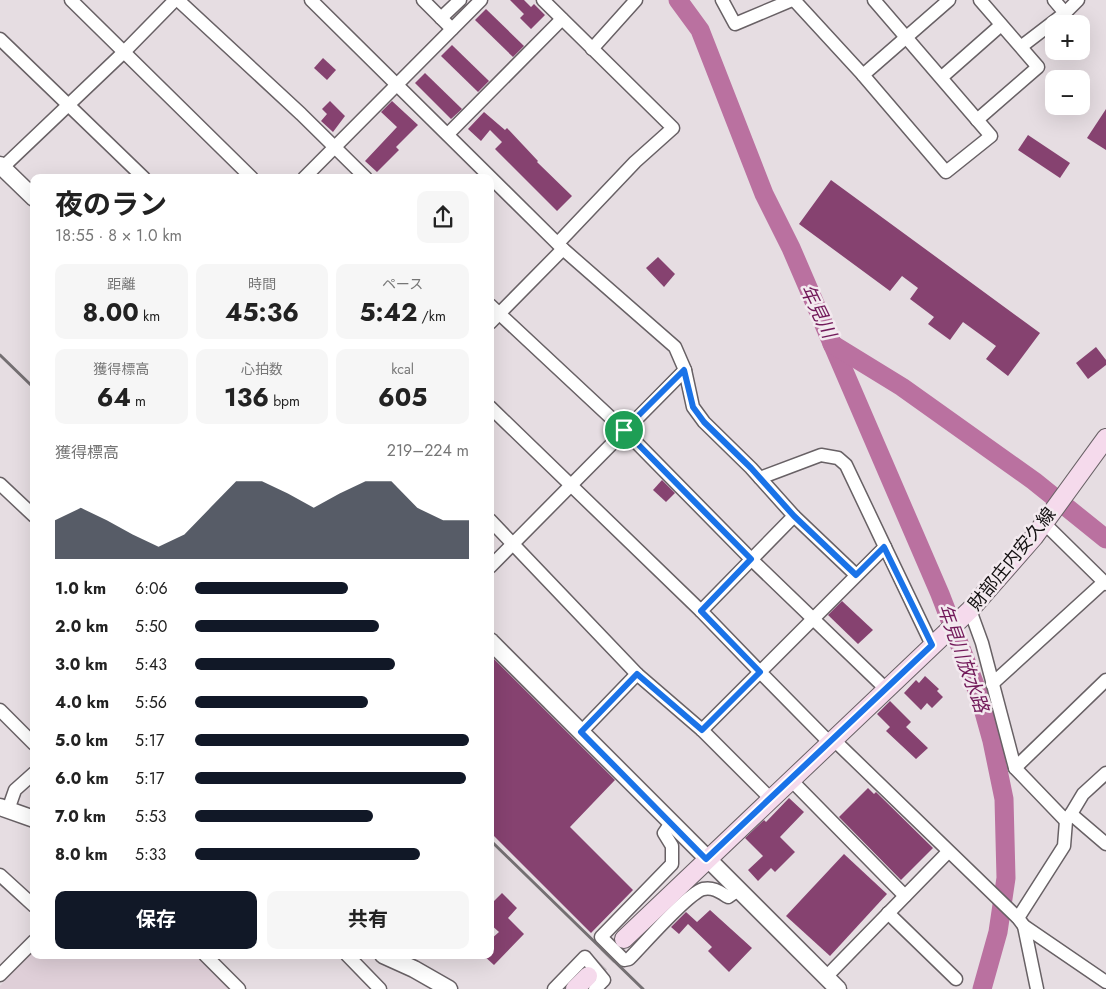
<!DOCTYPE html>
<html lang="ja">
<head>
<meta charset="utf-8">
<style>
  body { margin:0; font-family:Jost,"Noto Sans JP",sans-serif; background:#f6f6f6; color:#222; height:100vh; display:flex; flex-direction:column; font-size:19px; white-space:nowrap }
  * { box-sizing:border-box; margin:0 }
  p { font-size:16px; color:#767676 }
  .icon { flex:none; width:28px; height:28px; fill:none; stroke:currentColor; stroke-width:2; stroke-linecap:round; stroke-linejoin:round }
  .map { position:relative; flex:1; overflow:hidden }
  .panel { position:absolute; left:30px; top:174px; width:464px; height:785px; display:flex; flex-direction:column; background:#fff; border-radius:10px; box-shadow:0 5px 20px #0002 }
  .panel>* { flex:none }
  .fabs { position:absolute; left:1045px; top:15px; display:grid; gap:10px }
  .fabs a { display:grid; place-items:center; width:45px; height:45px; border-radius:10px; background:#fff; box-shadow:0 5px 20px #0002; font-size:25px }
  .pin { position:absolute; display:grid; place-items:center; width:42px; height:42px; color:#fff; margin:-21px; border:2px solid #fff; border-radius:50%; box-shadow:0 1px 5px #0007 }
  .round { display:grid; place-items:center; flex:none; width:52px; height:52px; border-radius:10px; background:#f6f6f6 }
  .summary { display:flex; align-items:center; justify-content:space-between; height:85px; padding:0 25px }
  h1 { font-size:28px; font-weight:700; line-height:38px }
  .metrics { display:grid; grid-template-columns:repeat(3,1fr); gap:8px; height:85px; padding:5px 25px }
  .metrics div { display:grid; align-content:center; border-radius:10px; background:#f6f6f6; text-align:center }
  .metrics b { font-size:25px; font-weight:700 }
  .metrics small { font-size:14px; font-weight:400 }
  .metrics p { font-size:14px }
  .chart { height:140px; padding:10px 25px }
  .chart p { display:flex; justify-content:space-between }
  .chart svg { width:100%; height:90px; margin-top:5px; fill:#111827; opacity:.7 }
  .primary-button { display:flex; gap:10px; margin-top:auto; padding:10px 25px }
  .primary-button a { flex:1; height:58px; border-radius:10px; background:#111827; color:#fff; font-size:20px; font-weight:700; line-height:58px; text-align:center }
  .primary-button a+a { background:#f6f6f6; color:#222 }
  ul { padding:0 25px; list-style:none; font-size:16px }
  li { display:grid; grid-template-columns:80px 60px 1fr; align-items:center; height:38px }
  li i { height:12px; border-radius:6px; background:#111827 }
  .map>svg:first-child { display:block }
  .built { fill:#dfcfd8 }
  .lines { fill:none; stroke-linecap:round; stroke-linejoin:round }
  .river { stroke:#ba71a0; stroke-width:19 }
  .building { fill:#864270 }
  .secondary-tunnel { stroke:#c6bec3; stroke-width:18; stroke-dasharray:18 9; stroke-linecap:butt }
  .minor-casing { stroke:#686165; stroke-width:15 }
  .tertiary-casing { stroke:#686165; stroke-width:19 }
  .secondary-casing { stroke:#686165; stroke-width:20 }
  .minor { stroke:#fff; stroke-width:12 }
  .tertiary { stroke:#fff; stroke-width:16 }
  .secondary { stroke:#f5daec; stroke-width:18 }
  .rail { stroke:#746f72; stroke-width:3 }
  .route-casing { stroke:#fff; stroke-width:10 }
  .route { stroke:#1a73e8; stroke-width:6 }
  .labels { text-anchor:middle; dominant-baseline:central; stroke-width:5; stroke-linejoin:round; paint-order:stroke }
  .street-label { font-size:18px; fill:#131011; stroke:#f3eaef }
  .water-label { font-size:19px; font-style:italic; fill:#721a5a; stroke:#f3eaef }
</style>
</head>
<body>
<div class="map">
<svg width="1106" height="989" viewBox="0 0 1106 989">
  <rect width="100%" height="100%" fill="#e6dde2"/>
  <path class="built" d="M34,951V955H196L229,989H0V986Z"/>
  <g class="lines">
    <g class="river">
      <path d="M678,0L700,30L764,194L791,248L893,485L940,594L980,698L992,741L1004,799L1006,878L998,932L982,989"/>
      <path d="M832,344L902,387L1034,481L1106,539"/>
    </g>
  </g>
  <g class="building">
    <path d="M510,0H524L531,7L534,4L545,15L531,29L520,18L524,14Z"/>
    <path d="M486,9L524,46L513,57L475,20Z"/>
    <path d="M452,45L489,81L478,92L441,56Z"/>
    <path d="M323,58L336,70L327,80L314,68Z"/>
    <path d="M425,73L462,109L451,119L415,83Z"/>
    <path d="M330,101L345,116L333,132L321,121L327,114L322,109Z"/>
    <path d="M392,101L418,125L396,147L399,150L377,172L365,161L397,127L381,112Z"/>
    <path d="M1106,109V150L1087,138Z"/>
    <path d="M484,112L505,130L507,128L538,161L537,162L572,196L557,211L495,149L502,142L490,130L481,141L468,129Z"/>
    <path d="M1028,135L1070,163L1060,178L1018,150Z"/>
    <path d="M831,180L1040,333L1008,376L986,359L996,346L963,322L950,340L928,324L934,317L910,299L918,288L902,276L890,291L799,224Z"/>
    <path d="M658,257L675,274L664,287L646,268Z"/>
    <path d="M1096,347L1106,360V365L1088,379L1076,363Z"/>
    <path d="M662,480L675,493L666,502L653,490Z"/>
    <path d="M842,601L873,630L858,644L828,615Z"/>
    <path d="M490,655L615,780L570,827L633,890L591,933L490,832Z"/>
    <path d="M925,676L939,689L937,691L943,697L932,708L927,703L921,710L904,693L916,680L919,683Z"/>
    <path d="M890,701L911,722L906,727L928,748L916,759L886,731L890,727L877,714Z"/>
    <path d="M868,788L874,794L876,792L933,848L901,880L839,817Z"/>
    <path d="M789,798L804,812L780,837L795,852L775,872L771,868L758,881L748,870L763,856L745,838L764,820L766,822Z"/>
    <path d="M844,854L887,894L830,956L786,916Z"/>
    <path d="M502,893L517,908L508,918L524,934L494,965L483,955H490V940L499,932L490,924V905Z"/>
    <path d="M710,910L752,948L729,972L708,951L712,947L688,924L679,934L671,927L686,912L697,922Z"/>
  </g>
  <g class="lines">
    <path class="secondary-tunnel" d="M588,976L624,939"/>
    <g class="minor-casing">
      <g id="minor">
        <path d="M71,0L252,178"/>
        <path d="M178,0L301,114L366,178"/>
        <path d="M311,0L563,249L675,347L685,370L693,407L704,422L751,468L794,516L701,611L760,672L702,730L637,674L581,732"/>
        <path d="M423,0L452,29"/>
        <path d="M543,0L673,128L635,162L558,243"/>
        <path d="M722,0L735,24L792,0"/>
        <path d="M794,0L863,75L946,172L991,136L874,0"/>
        <path d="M1065,13L1078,0"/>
        <path d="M441,18L460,0"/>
        <path d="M0,39L144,178"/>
        <path d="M1022,46L1065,13L1054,0"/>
        <path d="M592,49L636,0"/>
        <path d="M863,75L949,0"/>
        <path d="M942,77L1001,25"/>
        <path d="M977,120L1038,67L980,0"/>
        <path d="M448,134L562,19"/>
        <path d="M0,170L124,52L175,0"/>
        <path d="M304,178L481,0"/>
        <path d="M490,305L624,430L751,559L886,689"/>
        <path d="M490,323L563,249"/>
        <path d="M490,407L701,611"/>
        <path d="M760,478L821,455L838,458L846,465L885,547"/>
        <path d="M0,484L34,516"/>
        <path d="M794,516L856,575"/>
        <path d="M490,520L637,674"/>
        <path d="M1044,523L1106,584"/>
        <path d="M490,567L685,370"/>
        <path d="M970,610L982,643L1015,768L1066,821"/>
        <path d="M992,684L1104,582"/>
        <path d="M0,710L34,744"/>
        <path d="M702,730L771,799"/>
        <path d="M833,739L1018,918L1024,926L1106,982"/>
        <path d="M830,743L760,672L885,547L932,645"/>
        <path d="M1015,768L1106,680"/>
        <path d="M791,780L905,896"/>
        <path d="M8,810L15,790L34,773"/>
        <path d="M1071,814L1106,844"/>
        <path d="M671,823L664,833L672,846V864L601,937L624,960L629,959C643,945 687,894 703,889C714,887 720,892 728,897L738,890"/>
        <path d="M0,875L34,906"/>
        <path d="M888,913L956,979"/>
        <path d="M1018,918L1064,846L1066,821L1071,814L1083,794L1106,773"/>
        <path d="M1024,926L1037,989"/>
        <path d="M205,955L239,989"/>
        <path d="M347,955L380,989"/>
        <path d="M0,975L34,941"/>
        <path d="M826,977L948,852"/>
        <path d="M554,989L585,957L604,980L595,989"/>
      </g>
    </g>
    <g class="tertiary-casing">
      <g id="tertiary">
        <path d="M0,165L34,198"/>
        <path d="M490,641L838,989"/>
        <path d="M0,807L34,819"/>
        <path d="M383,955L414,969L449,989"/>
      </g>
    </g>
    <g class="secondary-casing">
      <g id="secondary">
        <path d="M624,939L970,610L1034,537L1106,438"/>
        <path d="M575,989L588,976"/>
      </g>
    </g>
    <use href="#minor" class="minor"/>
    <use href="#tertiary" class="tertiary"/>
    <use href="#secondary" class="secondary"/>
    <g class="rail">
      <path d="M0,355L34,388"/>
      <path d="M490,840L643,989"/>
    </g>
  </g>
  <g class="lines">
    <g class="route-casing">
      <path id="route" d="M684,370L693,407L704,422L751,468L794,516L856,575L884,547L932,645L706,859L581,732L637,674L702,730L760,672L701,611L751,559L624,430Z"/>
    </g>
    <use href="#route" class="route"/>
  </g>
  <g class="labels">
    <g class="street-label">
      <text transform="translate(1012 559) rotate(-51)">財部庄内安久線</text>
    </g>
    <g class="water-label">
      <text transform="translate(818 311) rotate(64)">年見川</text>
      <text transform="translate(963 658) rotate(70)">年見川放水路</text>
    </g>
  </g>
</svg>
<div class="fabs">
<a>+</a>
<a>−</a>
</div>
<div class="pin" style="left:624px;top:430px;background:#1e9e55"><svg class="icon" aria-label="arrive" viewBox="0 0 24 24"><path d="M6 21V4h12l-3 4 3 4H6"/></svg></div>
<section class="panel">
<div class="summary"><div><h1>夜のラン</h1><p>18:55 · 8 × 1.0 km</p></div><a class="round"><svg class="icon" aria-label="share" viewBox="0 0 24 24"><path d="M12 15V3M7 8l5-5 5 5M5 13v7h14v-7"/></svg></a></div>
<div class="metrics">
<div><p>距離</p><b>8.00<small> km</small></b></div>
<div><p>時間</p><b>45:36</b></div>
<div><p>ペース</p><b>5:42<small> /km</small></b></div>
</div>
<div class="metrics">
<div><p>獲得標高</p><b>64<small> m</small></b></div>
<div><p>心拍数</p><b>136<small> bpm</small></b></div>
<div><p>kcal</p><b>605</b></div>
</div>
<div class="chart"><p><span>獲得標高</span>219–224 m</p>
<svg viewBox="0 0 160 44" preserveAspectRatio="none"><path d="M0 44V25L10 19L20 25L30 32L40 38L50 32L60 19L70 6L80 6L90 12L100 19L110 12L120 6L130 6L140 19L150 25L160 25V44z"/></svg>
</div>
<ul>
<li><b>1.0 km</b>6:06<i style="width:56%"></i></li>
<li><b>2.0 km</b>5:50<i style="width:67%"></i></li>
<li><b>3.0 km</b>5:43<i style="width:73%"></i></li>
<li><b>4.0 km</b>5:56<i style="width:63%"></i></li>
<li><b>5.0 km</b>5:17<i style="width:100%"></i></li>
<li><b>6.0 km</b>5:17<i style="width:99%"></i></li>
<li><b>7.0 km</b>5:53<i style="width:65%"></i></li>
<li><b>8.0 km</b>5:33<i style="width:82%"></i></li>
</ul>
<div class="primary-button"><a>保存</a><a>共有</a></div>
</section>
</div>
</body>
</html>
